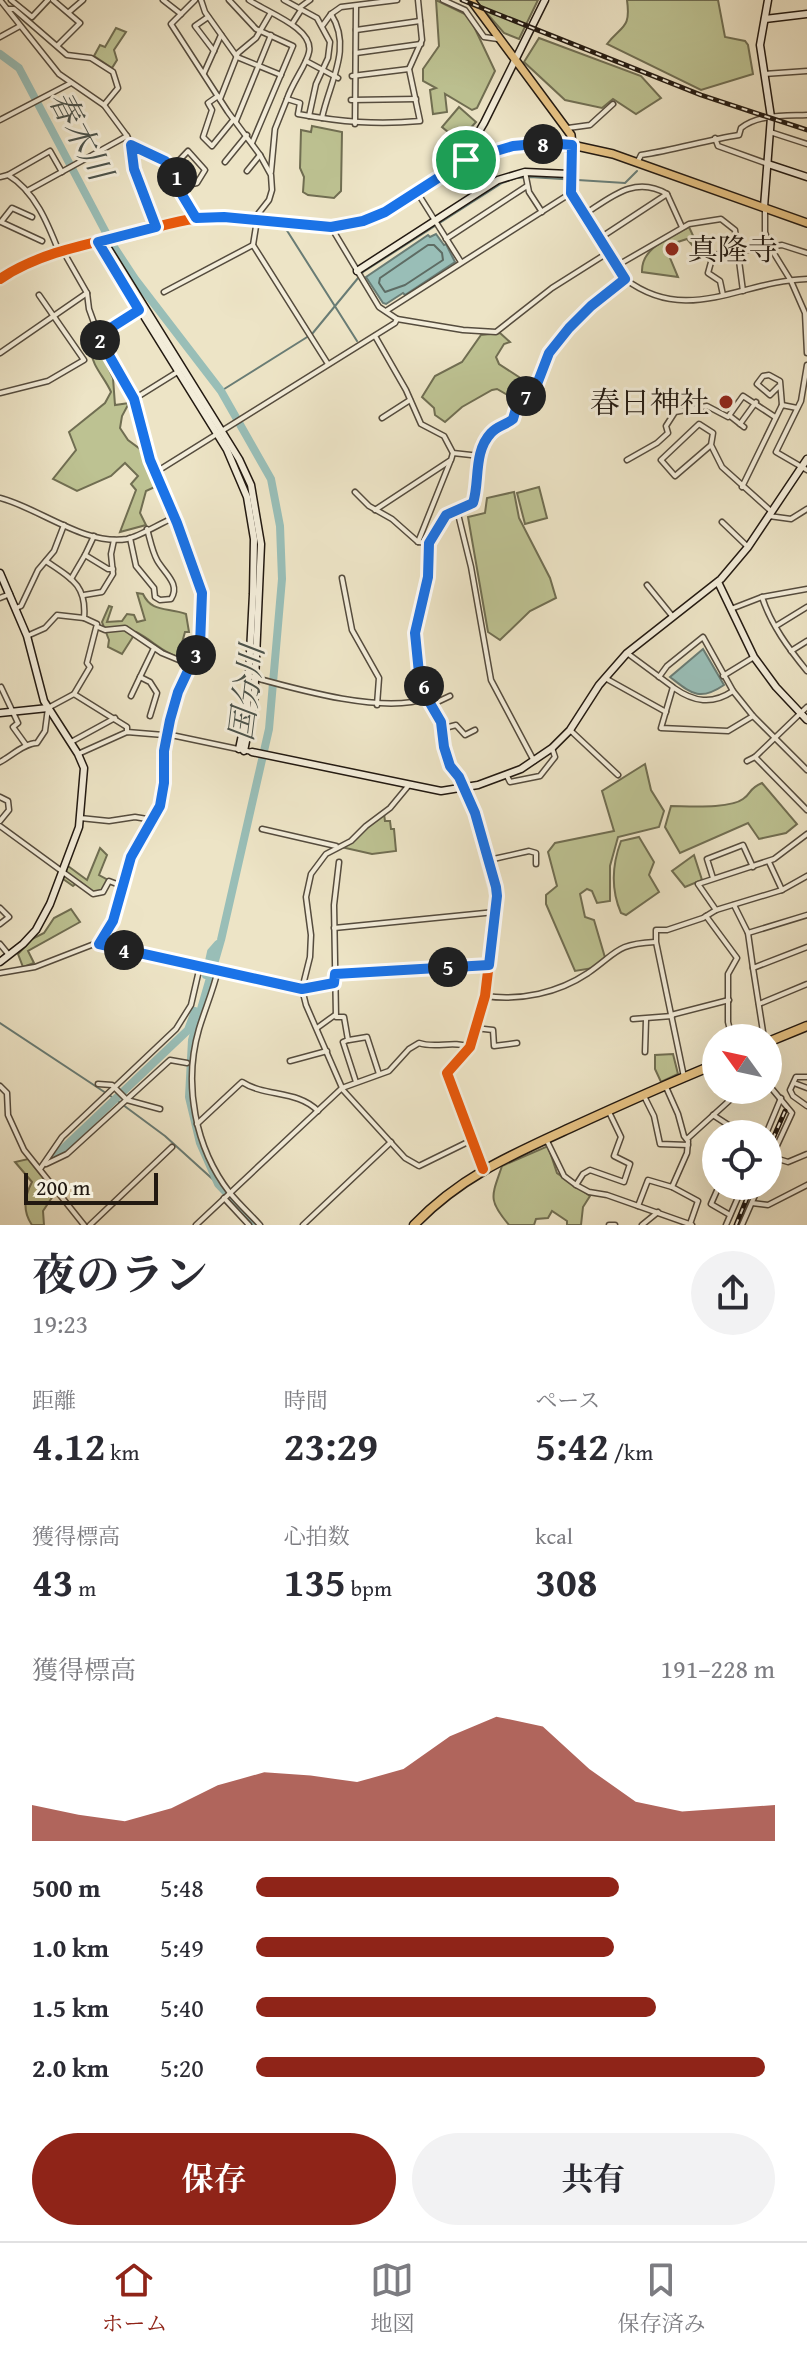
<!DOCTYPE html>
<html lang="ja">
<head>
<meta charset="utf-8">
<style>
  body { margin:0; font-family:"Gentium Book Plus","Noto Serif JP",serif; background:#f2f2f3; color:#2b2b33; height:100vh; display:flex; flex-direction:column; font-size:30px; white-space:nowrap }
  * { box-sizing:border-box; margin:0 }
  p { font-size:26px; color:#7c7c81 }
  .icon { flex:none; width:44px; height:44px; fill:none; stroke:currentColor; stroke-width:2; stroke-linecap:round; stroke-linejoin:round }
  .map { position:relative; height:1225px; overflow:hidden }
  .drawer { display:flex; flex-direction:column; background:#fff; flex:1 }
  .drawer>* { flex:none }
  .needle { width:52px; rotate:303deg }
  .buttons { position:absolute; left:702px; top:1024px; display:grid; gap:16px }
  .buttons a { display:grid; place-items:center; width:80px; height:80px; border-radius:50%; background:#fff; box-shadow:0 8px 32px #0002; font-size:40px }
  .scale { position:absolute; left:24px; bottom:20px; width:134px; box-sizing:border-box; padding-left:8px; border:4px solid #221911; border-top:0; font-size:22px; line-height:28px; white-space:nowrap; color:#221911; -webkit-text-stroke:6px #f3edda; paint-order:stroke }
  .pin { position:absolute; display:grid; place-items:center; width:68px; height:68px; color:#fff; margin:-34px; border:4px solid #fff; border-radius:50%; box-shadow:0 2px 8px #0007 }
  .km { position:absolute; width:40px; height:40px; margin:-20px; border-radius:50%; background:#222; color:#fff; font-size:22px; line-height:40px; text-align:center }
  .round { display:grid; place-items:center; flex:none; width:84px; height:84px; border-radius:42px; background:#f2f2f3 }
  .head { display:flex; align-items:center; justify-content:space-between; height:136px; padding:0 32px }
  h1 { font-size:44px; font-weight:700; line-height:60px }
  .stats { display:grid; grid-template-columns:repeat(3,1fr); gap:12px; height:136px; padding:8px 32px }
  .stats div { display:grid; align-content:center }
  .stats b { font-size:40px; font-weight:700 }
  .stats small { font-size:22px; font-weight:400 }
  .stats p { font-size:22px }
  .chart { height:224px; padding:16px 32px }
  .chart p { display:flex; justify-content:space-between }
  .chart svg { width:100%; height:144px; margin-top:8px; fill:#8f2418; opacity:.7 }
  .cta { display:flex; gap:16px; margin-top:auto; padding:16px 32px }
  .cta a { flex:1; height:92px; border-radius:48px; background:#8f2418; color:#fff; font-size:32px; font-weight:700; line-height:92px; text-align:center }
  .cta a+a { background:#f2f2f3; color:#2b2b33 }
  ul { padding:0 32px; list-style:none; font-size:26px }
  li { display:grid; grid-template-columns:128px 96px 1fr; align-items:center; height:60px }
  li i { height:20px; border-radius:10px; background:#8f2418 }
  .tab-bar { display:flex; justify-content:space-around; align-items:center; height:112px; border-top:2px solid #e1e1e2; background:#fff; font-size:22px; color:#7c7c81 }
  .tab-bar a { display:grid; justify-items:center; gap:4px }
  .tab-bar .selected { color:#8f2418 }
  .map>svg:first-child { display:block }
  .green { fill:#bdc292; stroke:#706e52; stroke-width:2 }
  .water { fill:#99beb7; stroke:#697c75; stroke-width:2 }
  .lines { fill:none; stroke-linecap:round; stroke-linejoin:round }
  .shore { stroke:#5e6c64; stroke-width:2 }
  .stream { stroke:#697c75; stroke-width:2 }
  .river { stroke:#99beb7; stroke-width:8 }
  .street-casing { stroke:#554c3e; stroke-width:7 }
  .secondary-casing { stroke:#221911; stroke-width:9 }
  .primary-casing { stroke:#221911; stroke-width:10 }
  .highway-casing { stroke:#221911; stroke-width:11 }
  .street { stroke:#f3edda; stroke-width:4 }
  .secondary { stroke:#f3edda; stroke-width:6 }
  .primary { stroke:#e6c283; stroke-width:7 }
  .highway { stroke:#e6c283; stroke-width:8 }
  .rail-casing { stroke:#221911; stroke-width:5 }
  .rail { stroke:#f3edda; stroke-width:2; stroke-dasharray:6; stroke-linecap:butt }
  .cycleway-casing { stroke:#f3edda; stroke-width:15 }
  .cycleway { stroke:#e8590c; stroke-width:10 }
  .route-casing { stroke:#fff; stroke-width:16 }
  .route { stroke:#1a73e8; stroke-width:10 }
  .poi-dot { fill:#8f2418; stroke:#f3edda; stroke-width:3 }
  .labels { text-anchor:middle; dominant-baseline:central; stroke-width:6; stroke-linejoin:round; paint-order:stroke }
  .poi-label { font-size:30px; fill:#221911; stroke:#f3edda; text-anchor:start }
  .water-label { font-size:32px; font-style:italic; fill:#4c534b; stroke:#f3edda }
</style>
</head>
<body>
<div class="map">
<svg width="807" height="1225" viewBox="0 0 807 1225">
  <rect width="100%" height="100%" fill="#ede4c6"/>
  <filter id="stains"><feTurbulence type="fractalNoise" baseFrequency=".0025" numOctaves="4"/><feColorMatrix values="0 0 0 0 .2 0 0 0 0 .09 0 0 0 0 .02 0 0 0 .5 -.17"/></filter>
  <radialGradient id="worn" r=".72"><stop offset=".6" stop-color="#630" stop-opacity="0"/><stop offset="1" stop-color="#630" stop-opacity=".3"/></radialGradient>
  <g class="green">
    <path d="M436,0L469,16L495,71L477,108L472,110L445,94L447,112L433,114L430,90L436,88L423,81V69L439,46Z"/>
    <path d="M475,0H538L519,39L504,33Z"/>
    <path d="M627,0H718L725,37L745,41L748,45L753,74L701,90L607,44C622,25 631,29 627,0Z"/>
    <path d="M116,28L126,32L114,50L117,60L112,68L94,56L100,45L105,47Z"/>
    <path d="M539,38L641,76L661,98L636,114L613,99L602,108L565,100L524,62Z"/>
    <path d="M459,107L476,122L459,141L442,127Z"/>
    <path d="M312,126L342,132L341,191L334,198L308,195L303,192L304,177L300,168L301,130L311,132Z"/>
    <path d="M689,227L696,242L692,245L687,239L665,246L678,277L642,272C641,247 670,238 689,227Z"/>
    <path d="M500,333L510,342L504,344L496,357L499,364L528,383L524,396L518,401L497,389L492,390L462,407L445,422L435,415L434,408L422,397L435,376L462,362L481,335Z"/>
    <path d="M99,348L113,378L115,405L129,403L122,416L120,428L128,440L140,449L157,486L146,491L140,513L146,525L120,532L136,490L131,484L138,476L125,463L111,476L77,491L53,479L76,450L69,432L105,403L111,392C105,378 92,366 91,351Z"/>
    <path d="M539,487L547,518L525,524L517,493Z"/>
    <path d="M514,492L519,518L550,578L556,598L530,611L500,640L488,632L468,517L485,513L487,498Z"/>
    <path d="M137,593L143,594C152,613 167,607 186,614L189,632H185L178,657C162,652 152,640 136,632L122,654L108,647L109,640L102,622L109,606L112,607L107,622L122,621L127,614L134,615L137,622L145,620Z"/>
    <path d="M645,764L651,790L664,811L659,827L618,837L610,866V901L597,903L592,891L587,889L580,894L585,917L594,920L606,961L599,967L575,971L546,904V895L557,886L548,852L555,843L614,831L602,791Z"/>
    <path d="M762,783L797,824L786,833L759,839L748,823L680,853L665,827L671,806C688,806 730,809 743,799C752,793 748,789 762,783Z"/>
    <path d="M384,814L385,821H390L391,829H394L396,851L372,854L341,847Z"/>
    <path d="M639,837L654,862L649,875L659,892L626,915L621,913C611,890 612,865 621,841Z"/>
    <path d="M100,848L107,855L99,875L108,880L102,891L93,892L79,881L73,886L63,879L68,866L87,880Z"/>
    <path d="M694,855L702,880L685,887L672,871Z"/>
    <path d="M71,909L80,922L28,951L34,963L23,967L18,954L32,939L44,933L54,918Z"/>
    <path d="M673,1054L678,1074L661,1082L655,1069V1055Z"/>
    <path d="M548,1146L557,1173L590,1196L583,1207L581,1225H567V1221L552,1211L548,1218L536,1219L534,1225H509C487,1199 492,1196 502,1166Z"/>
    <path d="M28,1159L55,1193L43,1211L44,1225H32C22,1211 24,1197 32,1182L15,1162Z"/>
  </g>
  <g class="water">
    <path d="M436,234L444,245L446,244L455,262L405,295L403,293L386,304L383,303L366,277L428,235L430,237Z"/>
    <path d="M703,649L724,685C699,702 691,693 670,677Z"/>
  </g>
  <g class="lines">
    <path class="shore" d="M428,245H434L442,253L443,260L405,285L385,292L379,283L380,278Z"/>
    <g class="stream">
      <path d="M286,229L357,341"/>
      <path d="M221,391L312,334L363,272L502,183L516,178L530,177L625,183L637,171"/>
      <path d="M0,1023L115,1099L165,1136L218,1184"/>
    </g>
    <g class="river">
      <path d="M0,54L19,68L112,244L135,279L221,391L271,479L280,526L282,579L269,729L221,940L192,1040L189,1097L200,1143L218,1184L257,1225"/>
      <path d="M206,975L211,952L218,944"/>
      <path d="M51,1160L188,1030L195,1011"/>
    </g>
    <g class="street-casing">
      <g id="street">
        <path d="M0,0L59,74L104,105L127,136L131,144L134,169L156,227"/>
        <path d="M11,0L32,17L48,0"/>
        <path d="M53,0L80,23L58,45"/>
        <path d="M163,0L181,14"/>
        <path d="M195,0L171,24L228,112L260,155L271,175L272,190L269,200L258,214L253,245L328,364"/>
        <path d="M201,0L205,12L237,57L281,75"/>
        <path d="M229,0L256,29L293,46L252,143"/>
        <path d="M249,0C266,12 314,28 309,52C307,64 292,83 287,99"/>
        <path d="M284,0L317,18L330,42L328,58L316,84L309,116"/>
        <path d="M443,0L465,10L484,37L498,39"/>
        <path d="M299,8L310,0"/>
        <path d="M8,9H14L67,55L91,58L113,72L118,88L104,105"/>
        <path d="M69,12L83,0"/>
        <path d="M208,17L195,26L214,51"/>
        <path d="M292,24L301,10"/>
        <path d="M323,25L331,14L341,7L397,0"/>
        <path d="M356,30L420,21"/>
        <path d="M0,37L20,26"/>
        <path d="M356,53L421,44"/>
        <path d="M306,61L338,78"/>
        <path d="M204,73L221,35"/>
        <path d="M764,74L807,71"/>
        <path d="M352,76L409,69"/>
        <path d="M218,96L208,103L212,110L203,137L212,146L234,119"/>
        <path d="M220,99L238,53L256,38L270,14"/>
        <path d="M351,100L416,99"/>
        <path d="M322,118C329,83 353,48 331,14"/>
        <path d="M0,120L71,83"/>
        <path d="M236,121L271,35"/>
        <path d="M355,124L356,6"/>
        <path d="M568,128L590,125L613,104"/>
        <path d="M770,132L807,144"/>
        <path d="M715,138L718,146L768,164"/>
        <path d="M131,145L165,161L182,182L181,193L196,218"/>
        <path d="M225,162L247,135"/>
        <path d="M637,163L641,155C675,150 706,140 739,135L741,128C758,114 786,116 807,115"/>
        <path d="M171,169L188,151L205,170L197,183L182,186"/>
        <path d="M247,171L260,155"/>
        <path d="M271,172L275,129L287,99L300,103L298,114C341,122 377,125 420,121L409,69L422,40L418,0"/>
        <path d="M525,172L529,192L542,212"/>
        <path d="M8,175L50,151L62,172"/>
        <path d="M0,177L8,175C35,191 48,224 59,252"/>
        <path d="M27,191L127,136"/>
        <path d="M417,192L461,262"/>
        <path d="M765,210V232L770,247L791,281L805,313L807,353"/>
        <path d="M32,217L12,208L1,222L42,241"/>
        <path d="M600,238L667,194"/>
        <path d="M446,239L527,186"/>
        <path d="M618,265L689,224L721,219L735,230L743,291"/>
        <path d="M625,279C688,326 740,281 807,279"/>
        <path d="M164,292L253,245"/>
        <path d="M723,295L720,281L708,273L713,255L782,245L807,253"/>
        <path d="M386,311L571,193"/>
        <path d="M397,319L463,330L496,332L552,288L609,252"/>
        <path d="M98,336L139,310"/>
        <path d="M375,336L406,390L421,424L444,436L453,453L480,456"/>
        <path d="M0,353L87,293"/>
        <path d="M807,365L801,401L776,452L807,470"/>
        <path d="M779,386L770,395L757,384L763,376L769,375L780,381L782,405"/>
        <path d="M0,393L48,381L84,360L39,295"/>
        <path d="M134,399L179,371"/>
        <path d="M730,416L744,427"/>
        <path d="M382,418L410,400"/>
        <path d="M740,424L756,402"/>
        <path d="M711,445L713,433L699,424L661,460L675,476L711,445L722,467L772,512"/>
        <path d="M627,460L657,443L668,433L666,426L675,412L707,406L728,417L743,396L775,417"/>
        <path d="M156,472L395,323L397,319L379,307L331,227"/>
        <path d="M742,487L782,405L797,408"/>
        <path d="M355,492L369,506L392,519L418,542L429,543"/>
        <path d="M0,498C39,508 85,546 127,539C140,536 159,524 173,518"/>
        <path d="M375,510L451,460L453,453"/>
        <path d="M457,510L471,567L491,680L534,761"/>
        <path d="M769,516L791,519L807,509"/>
        <path d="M722,522L748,547"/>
        <path d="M94,536L85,555L108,569H113"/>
        <path d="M130,538L136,566L154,588L155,597L160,600L171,599C181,584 164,573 157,560C152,551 150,539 147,529"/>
        <path d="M418,542L450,462"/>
        <path d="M342,578L352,630L379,678L377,705"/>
        <path d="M71,579L85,555"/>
        <path d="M647,585L673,617"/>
        <path d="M84,595L102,592L113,574L111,554L114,540"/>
        <path d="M762,597C771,625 789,649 807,671"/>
        <path d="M0,598L10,594"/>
        <path d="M16,608L21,606L38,570L54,551L64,525"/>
        <path d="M731,609L762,597L807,589"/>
        <path d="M776,626L807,607"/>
        <path d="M98,627L105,630L125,628L162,653L191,665"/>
        <path d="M27,636L45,628L57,615L84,618"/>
        <path d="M791,651L807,641"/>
        <path d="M627,653L673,687L661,728L728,731L753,716"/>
        <path d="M245,675C292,688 384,715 427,698"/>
        <path d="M723,676L754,657"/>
        <path d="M140,677L154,648"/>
        <path d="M659,677L667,666L703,637L733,691L753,716L807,770"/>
        <path d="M605,678L666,712"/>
        <path d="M1,687L18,723L13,727L26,745"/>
        <path d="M674,688C694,702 712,705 733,691"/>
        <path d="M74,694L127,727V732"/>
        <path d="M131,696L140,677L150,682L157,693L150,716"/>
        <path d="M431,705L450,696"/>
        <path d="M441,729L456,725L465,735L475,730"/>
        <path d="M570,730L618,775"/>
        <path d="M71,742L115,718"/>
        <path d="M78,754L127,732L176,736L252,752"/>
        <path d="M755,757L807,810"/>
        <path d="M747,761L755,757L807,707"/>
        <path d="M0,762C11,756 25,743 37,743L45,731L48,708L74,694L90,667L87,663L97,624L84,618C87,585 71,578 46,561"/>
        <path d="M507,776L510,782L540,776L555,757L552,748"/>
        <path d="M409,785L390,808L366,826L351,841L326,854L311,874L306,897L311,935L310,957L302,989L306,1005L343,1090L405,1158L419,1166L472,1140"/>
        <path d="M0,797L8,801L9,810L0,821"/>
        <path d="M80,818L109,821L135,817L153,820"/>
        <path d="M0,826L93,894L103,892L109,881L122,886"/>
        <path d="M262,829L336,846"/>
        <path d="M489,860L529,851L536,853V864"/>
        <path d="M339,862L334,905L336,1017H344L348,1040L343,1042L356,1082"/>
        <path d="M769,862L782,890"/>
        <path d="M713,878L707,859L743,845L753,867"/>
        <path d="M734,905L748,933L753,968L807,947"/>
        <path d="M0,908L9,917L0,924"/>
        <path d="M716,910L698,884L774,859L807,834"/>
        <path d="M706,916L737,958L728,974V1022L732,1038"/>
        <path d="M334,928L495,912"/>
        <path d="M748,933L807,915"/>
        <path d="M0,944L9,955"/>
        <path d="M99,944L299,988L334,983"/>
        <path d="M753,968L764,1038"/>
        <path d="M218,970C213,991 205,1009 199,1029C183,1084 195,1148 230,1193C239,1204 250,1214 260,1225"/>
        <path d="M0,973L35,967L102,941L113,921L116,905L135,850L160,806L164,783V751L170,720L178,692L200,645L199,585L150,460L134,399L102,345L89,309L87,293L63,251"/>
        <path d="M336,974L489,965"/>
        <path d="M485,996C521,1001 558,993 588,973C618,952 616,944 655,942"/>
        <path d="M759,1004L807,984"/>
        <path d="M671,1015L729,1000"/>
        <path d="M633,1019L672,1016"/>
        <path d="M317,1028L335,1015"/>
        <path d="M475,1028L493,1030L494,1046L517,1043"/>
        <path d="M349,1040L367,1037L379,1074"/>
        <path d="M645,1052L646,1020"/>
        <path d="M290,1061L327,1051"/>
        <path d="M684,1077L656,942V930H667L703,918L716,910L782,890L807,876"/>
        <path d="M807,1077H796L790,1090L793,1096L807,1106"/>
        <path d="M794,1083L807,1088"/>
        <path d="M98,1084L112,1085L127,1100L160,1109"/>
        <path d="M768,1084L792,1113L768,1165"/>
        <path d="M0,1086L7,1093L8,1115L24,1150L84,1225"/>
        <path d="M666,1087L678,1114L684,1136L688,1141L687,1153L672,1187L698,1201L690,1224"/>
        <path d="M643,1094L654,1116L660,1144L688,1145"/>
        <path d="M713,1115L736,1130"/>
        <path d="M197,1124L242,1082C265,1097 298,1090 318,1111"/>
        <path d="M766,1134L781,1098"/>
        <path d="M687,1139L741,1090"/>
        <path d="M547,1141L564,1176L576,1185L589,1192L607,1195L692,1225"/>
        <path d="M772,1157L788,1162L807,1154"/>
        <path d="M46,1164L67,1154L170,1060L187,1063"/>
        <path d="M40,1169L62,1137L176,1029L191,1005L200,966"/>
        <path d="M483,1169L447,1073L470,1047L485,996L497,896L475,813L459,777L450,766L442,737L441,722L427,698L419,673L415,633L428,577L429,543L446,515L473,503C480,482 473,452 491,433C497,426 506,425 513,419L518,402L534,392L549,353L569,328L591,306L625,279L585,214C611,197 635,175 667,194L682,227"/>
        <path d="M576,1185L583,1174L590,1170L624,1182L630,1164L614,1156L621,1137L609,1112"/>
        <path d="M719,1186L711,1204L730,1215"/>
        <path d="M224,1198L249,1225"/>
        <path d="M752,1203L768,1205L807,1185"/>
        <path d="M638,1206L648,1180L672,1187"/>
        <path d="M90,1225L172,1147"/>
        <path d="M196,1225L342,1088L389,1071L409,1049L419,1043C436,1049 453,1040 470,1047"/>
        <path d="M303,1225L391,1142"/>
        <path d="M609,1225H615"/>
        <path d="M642,1225L658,1212"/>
        <path d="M726,1225L743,1186"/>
        <path d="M742,1225L759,1186"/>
      </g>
    </g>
    <g class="secondary-casing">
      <g id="secondary">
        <path d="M765,19L807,14"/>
        <path d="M466,160L468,150L484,123L545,0"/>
        <path d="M768,164L807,177"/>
        <path d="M764,207L771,117L760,45L768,0"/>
        <path d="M103,240L239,459L251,485L261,544L254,703L244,751"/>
        <path d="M98,242L227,450L247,497L254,539L253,594L247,711L239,749"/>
        <path d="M357,271L498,180L525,172L569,174"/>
        <path d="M0,279C37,254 83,245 126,235C159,227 192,215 227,217C272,219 316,233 360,222C389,214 414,193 439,177C480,149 523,142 572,145L569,188L585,214"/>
        <path d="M0,573L27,636L44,701L78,754L84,768L79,827L50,904L36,930L23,944L0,962"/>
        <path d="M718,582L754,657L776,687L807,720"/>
        <path d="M0,713L48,708"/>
        <path d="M252,752L441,791L478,785L521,769L552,748L570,730L599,685L627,653L721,579L748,547L807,459"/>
      </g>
    </g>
    <g class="primary-casing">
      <path id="primary" d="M471,0L571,135L572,145L613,154L807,223"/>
    </g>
    <g class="highway-casing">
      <g id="highway">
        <path d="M768,1042L807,1026"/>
        <path d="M414,1225C460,1177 511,1155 570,1128C618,1106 667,1084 716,1064"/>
      </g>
    </g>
    <use href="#street" class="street"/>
    <use href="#secondary" class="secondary"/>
    <use href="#primary" class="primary"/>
    <use href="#highway" class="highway"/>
    <g class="rail-casing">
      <g id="rail">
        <path d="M462,0L701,95L807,130"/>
        <path d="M768,1150L785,1111"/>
        <path d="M736,1225L752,1186"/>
      </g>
    </g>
    <use href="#rail" class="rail"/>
    <g class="cycleway-casing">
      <path id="cycleway" d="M0,279C37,254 83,245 126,235C159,227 192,215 227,217C272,219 316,233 360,222C389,214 414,193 439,177C480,149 523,142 572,145L571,193L625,279L591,306L569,328L549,353L534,392L518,402L513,419C506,425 497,426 491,433C473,452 480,482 473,503L446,515L429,543L428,577L415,633L419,673L427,698L441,722L442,737L450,766L459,777L475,813L497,896L485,996L470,1047L447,1073L483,1169"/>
    </g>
    <use href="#cycleway" class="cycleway"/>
  </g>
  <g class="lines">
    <g class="route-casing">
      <path id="route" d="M547,143L572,145L571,193L625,279L591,306L569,328L549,353L534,392L518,402L513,419C506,425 497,426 491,433C473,452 480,482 473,503L446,515L429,543L428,577L415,633L419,673L427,698L441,722L444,747L450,766L459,777L475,813L496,887L497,896L489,965L335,974L334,983L302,989L99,944L113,921L131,857L160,806L164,783V751L170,720L178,692L200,645L202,593L177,523L150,460L134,399L98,336L139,310L98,242L156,227L134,169L131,145L165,161L182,182L181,193L196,218L224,217L331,227L363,221L385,212L466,160L513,146Z"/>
    </g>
    <use href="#route" class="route"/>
  </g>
  <g class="poi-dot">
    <circle cx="672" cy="249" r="8"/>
    <circle cx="726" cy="402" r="8"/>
  </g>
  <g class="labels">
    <g class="poi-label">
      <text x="688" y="249">真隆寺</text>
      <text x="710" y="402" text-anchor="end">春日神社</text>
    </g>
    <g class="water-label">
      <text transform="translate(81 135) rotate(62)">春木川</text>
      <text transform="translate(246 693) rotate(-83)">国分川</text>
    </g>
  </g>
  <rect width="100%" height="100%" filter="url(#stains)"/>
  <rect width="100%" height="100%" fill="url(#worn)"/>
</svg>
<div class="buttons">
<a><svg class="needle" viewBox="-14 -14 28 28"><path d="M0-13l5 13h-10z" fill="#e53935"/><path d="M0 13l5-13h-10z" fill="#7c7c81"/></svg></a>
<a><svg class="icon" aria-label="locate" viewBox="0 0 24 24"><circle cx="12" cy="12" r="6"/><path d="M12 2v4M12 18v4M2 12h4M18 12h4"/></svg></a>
</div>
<div class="scale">200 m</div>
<div class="pin" style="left:466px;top:160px;background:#1e9e55"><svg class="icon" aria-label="arrive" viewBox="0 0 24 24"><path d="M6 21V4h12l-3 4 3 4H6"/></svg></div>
<b class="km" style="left:177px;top:177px">1</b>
<b class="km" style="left:100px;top:340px">2</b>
<b class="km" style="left:196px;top:655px">3</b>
<b class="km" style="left:124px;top:950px">4</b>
<b class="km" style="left:448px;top:967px">5</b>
<b class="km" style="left:424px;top:686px">6</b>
<b class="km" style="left:526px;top:396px">7</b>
<b class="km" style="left:543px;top:144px">8</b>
</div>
<section class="drawer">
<div class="head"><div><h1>夜のラン</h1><p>19:23</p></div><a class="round"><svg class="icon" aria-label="share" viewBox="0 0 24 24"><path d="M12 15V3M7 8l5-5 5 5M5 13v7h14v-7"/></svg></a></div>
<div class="stats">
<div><p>距離</p><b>4.12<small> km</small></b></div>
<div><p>時間</p><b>23:29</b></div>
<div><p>ペース</p><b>5:42<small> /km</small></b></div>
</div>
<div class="stats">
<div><p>獲得標高</p><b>43<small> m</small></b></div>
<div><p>心拍数</p><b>135<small> bpm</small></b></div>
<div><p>kcal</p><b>308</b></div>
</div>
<div class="chart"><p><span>獲得標高</span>191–228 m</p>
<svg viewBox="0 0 160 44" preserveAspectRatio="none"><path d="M0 44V33L10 36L20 38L30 34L40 27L50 23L60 24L70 26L80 22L90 12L100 6L110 9L120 22L130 32L140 35L150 34L160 33V44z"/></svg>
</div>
<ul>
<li><b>500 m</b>5:48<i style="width:70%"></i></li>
<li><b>1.0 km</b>5:49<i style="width:69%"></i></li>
<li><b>1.5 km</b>5:40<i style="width:77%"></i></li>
<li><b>2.0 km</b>5:20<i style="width:98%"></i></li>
</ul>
<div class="cta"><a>保存</a><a>共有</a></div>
</section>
<nav class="tab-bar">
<a class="selected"><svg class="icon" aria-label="home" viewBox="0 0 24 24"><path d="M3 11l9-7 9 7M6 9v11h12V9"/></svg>ホーム</a>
<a><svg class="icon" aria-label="map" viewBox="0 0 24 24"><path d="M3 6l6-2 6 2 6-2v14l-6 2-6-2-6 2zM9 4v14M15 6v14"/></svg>地図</a>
<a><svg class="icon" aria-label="saved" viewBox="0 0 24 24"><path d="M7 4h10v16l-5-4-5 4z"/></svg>保存済み</a>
</nav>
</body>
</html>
